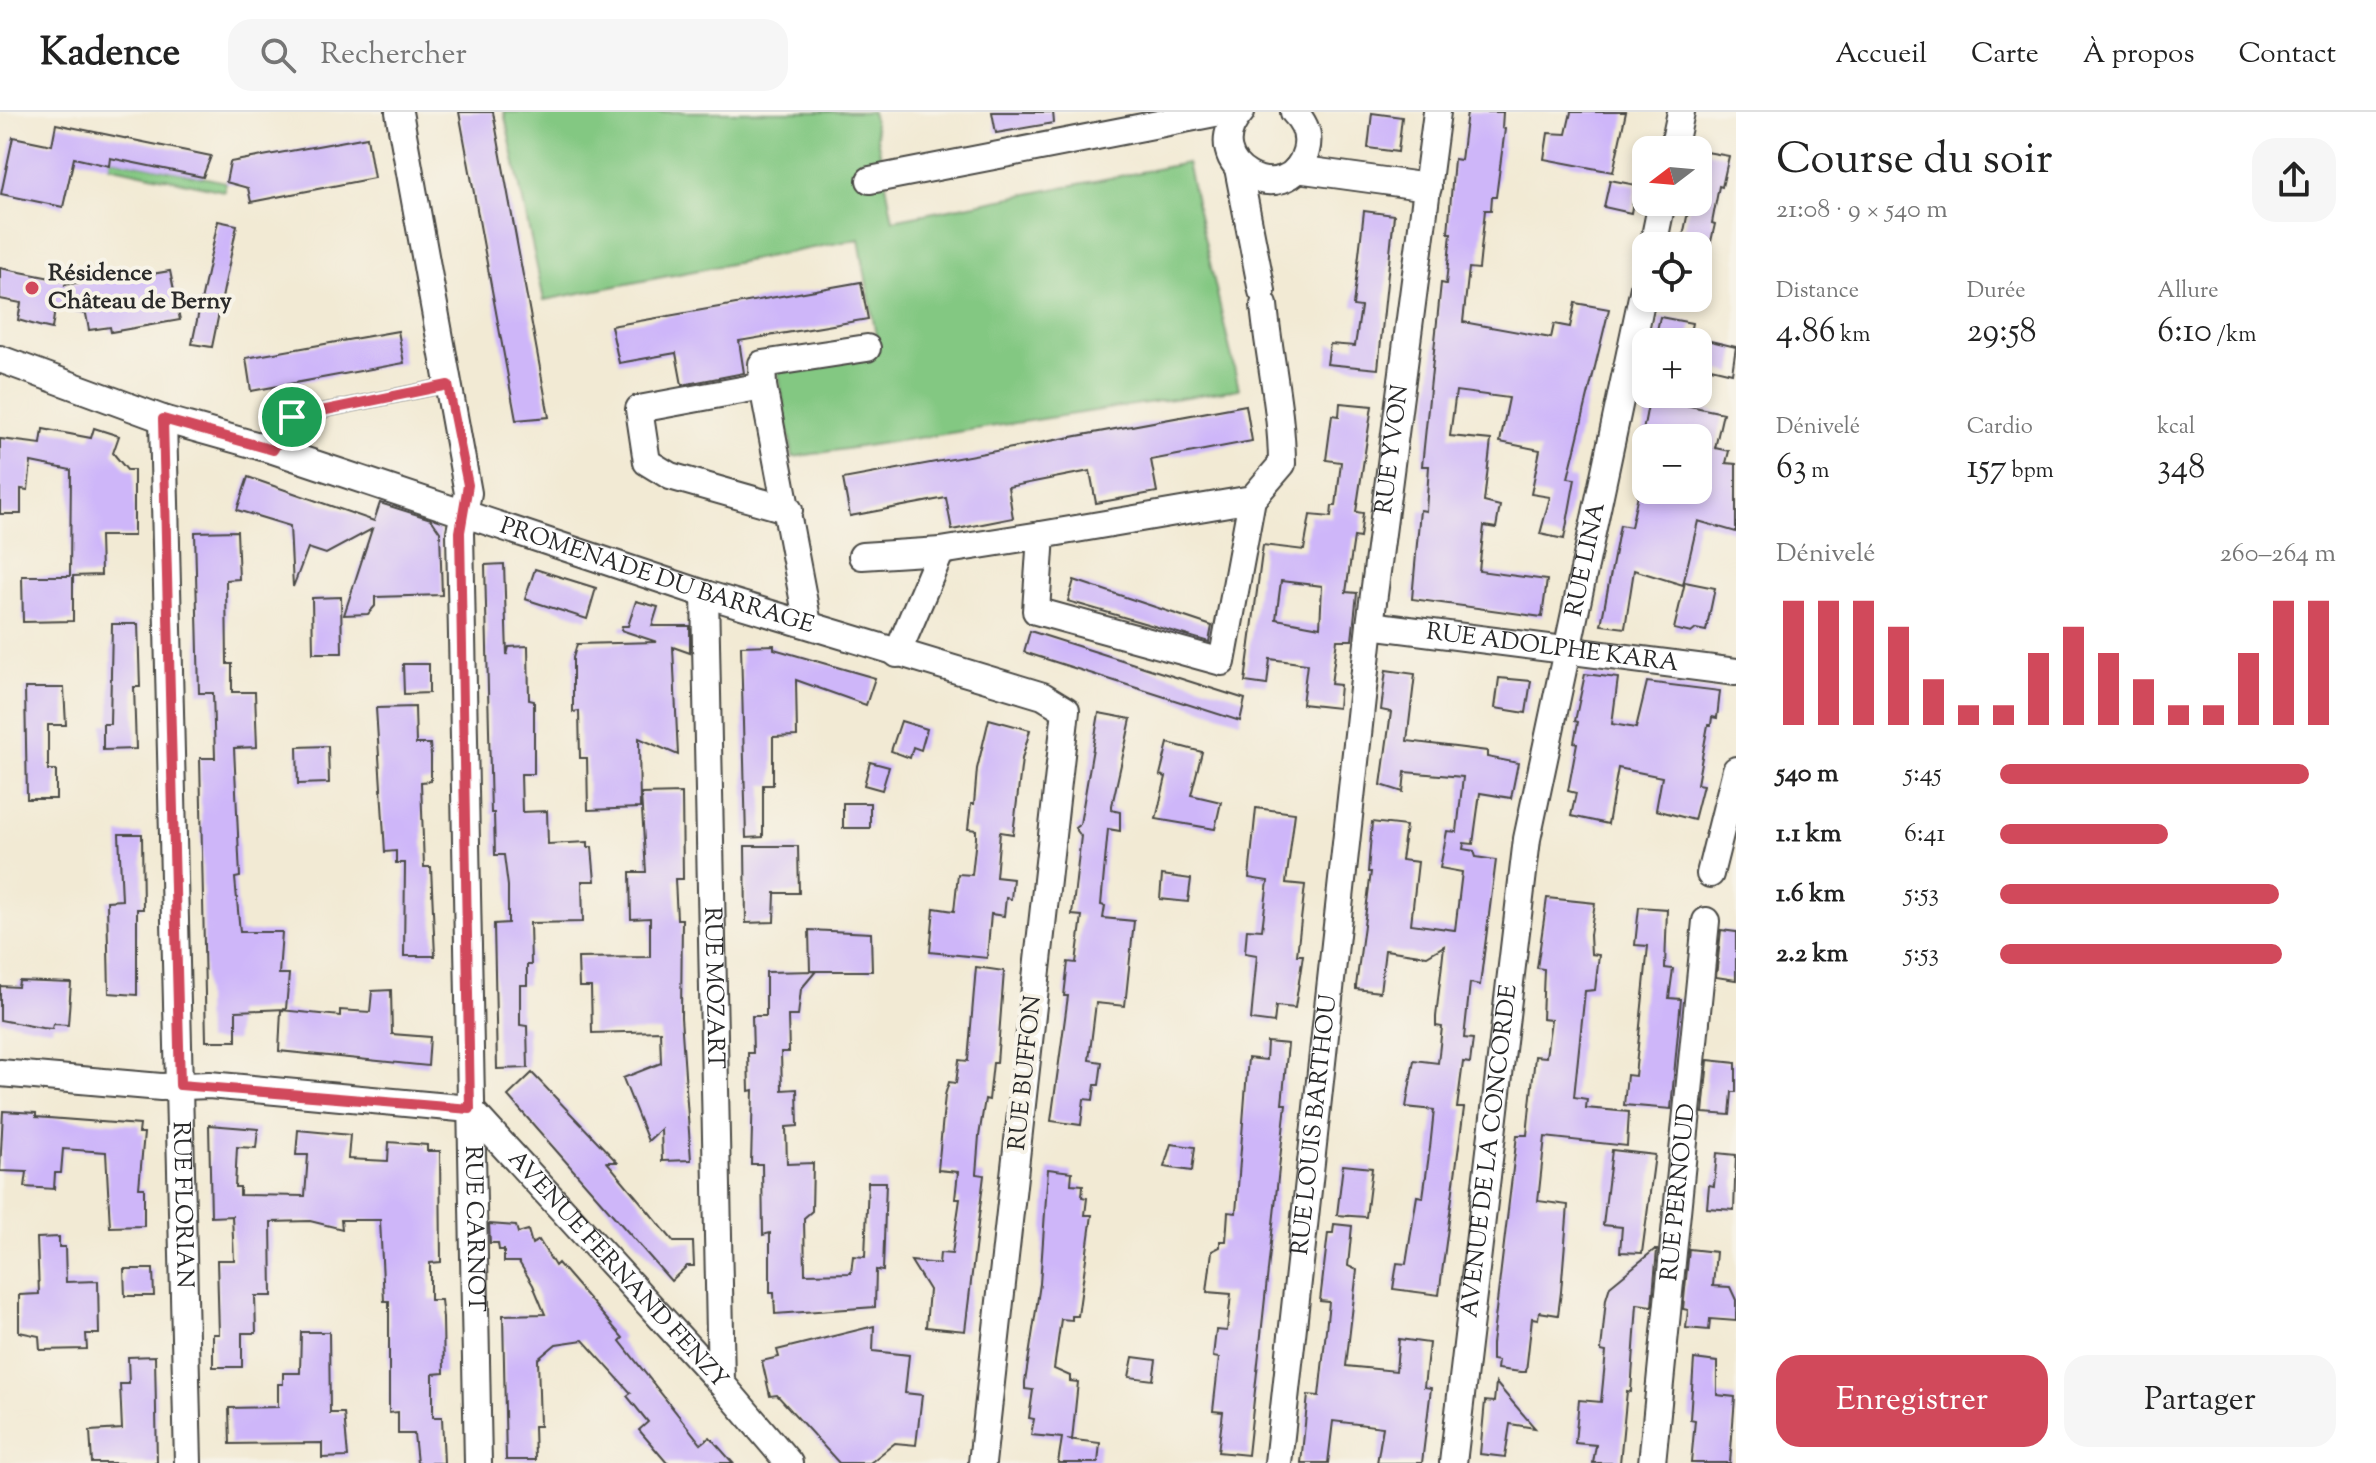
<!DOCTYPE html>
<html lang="fr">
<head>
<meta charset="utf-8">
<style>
  body { margin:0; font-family:"Sorts Mill Goudy",serif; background:#f6f6f6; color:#222; height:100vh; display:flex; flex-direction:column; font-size:30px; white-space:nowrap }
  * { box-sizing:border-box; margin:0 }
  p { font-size:26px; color:#767676 }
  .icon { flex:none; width:44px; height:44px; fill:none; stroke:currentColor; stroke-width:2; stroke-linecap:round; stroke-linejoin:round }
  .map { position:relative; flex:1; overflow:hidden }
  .sheet { display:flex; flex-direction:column; background:#fff; width:640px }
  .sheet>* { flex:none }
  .needle { width:52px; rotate:254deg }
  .buttons { position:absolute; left:1632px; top:24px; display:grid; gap:16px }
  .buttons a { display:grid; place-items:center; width:80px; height:80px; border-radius:16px; background:#fff; box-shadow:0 4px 12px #0003; font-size:40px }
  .pin { position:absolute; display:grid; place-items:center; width:68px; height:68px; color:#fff; margin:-34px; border:4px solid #fff; border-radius:50%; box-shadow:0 2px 8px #0007 }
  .round { display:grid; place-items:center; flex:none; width:84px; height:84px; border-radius:24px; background:#f6f6f6 }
  .headline { display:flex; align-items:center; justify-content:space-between; height:136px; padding:0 40px }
  h1 { font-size:44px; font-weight:600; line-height:60px }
  .metrics { display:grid; grid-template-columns:repeat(3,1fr); gap:12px; height:136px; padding:8px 40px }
  .metrics div { display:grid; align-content:center }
  .metrics b { font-size:34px; font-weight:600 }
  .metrics small { font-size:22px; font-weight:400 }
  .metrics p { font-size:22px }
  .chart { height:224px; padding:16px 40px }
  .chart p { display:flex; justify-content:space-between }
  .chart svg { width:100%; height:144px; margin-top:8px; stroke:#d1495b; stroke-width:6 }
  .primary-button { display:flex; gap:16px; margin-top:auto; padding:16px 40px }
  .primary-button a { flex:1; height:92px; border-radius:24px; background:#d1495b; color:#fff; font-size:32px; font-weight:600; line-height:92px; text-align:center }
  .primary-button a+a { background:#f6f6f6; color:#222 }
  ul { padding:0 40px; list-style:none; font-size:26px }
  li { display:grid; grid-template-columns:128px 96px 1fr; align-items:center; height:60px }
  li i { height:20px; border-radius:10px; background:#d1495b }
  header { display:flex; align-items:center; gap:48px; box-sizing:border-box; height:112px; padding:0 40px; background:#fff; border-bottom:2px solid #e0e0e0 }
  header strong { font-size:38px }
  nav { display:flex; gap:44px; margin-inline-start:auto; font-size:28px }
  .search { width:560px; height:72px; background:#f6f6f6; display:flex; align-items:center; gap:20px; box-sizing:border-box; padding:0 28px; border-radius:24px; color:#767676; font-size:30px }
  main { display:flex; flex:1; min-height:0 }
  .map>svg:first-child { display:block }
  .green { fill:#83c882; stroke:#577a56; stroke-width:2 }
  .building { fill:#ceb6f9; fill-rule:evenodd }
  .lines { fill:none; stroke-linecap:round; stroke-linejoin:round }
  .lane-casing { stroke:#494844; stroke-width:16 }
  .street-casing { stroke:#494844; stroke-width:30 }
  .lane { stroke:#fff; stroke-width:12 }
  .street { stroke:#fff; stroke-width:26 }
  .route-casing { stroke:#fff; stroke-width:16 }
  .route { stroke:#d1495b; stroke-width:10 }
  .poi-dot { fill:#d1495b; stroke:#f7f3e8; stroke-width:3 }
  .labels { text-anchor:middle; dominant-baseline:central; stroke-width:8; stroke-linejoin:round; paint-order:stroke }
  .poi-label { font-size:24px; font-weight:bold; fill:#2b2b2b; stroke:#f7f3e8; text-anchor:start }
  .street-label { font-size:24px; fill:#2b2b2b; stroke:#f7f3e8 }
</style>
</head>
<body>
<header>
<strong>Kadence</strong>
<div class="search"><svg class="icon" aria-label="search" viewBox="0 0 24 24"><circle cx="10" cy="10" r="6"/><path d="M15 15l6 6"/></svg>Rechercher</div>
<nav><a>Accueil</a><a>Carte</a><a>À propos</a><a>Contact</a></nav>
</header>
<main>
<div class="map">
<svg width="1736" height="1351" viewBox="0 0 1736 1351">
  <rect width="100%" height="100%" fill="#f7f3e8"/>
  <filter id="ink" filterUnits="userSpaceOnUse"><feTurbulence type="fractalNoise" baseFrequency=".0125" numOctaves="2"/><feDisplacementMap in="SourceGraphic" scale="16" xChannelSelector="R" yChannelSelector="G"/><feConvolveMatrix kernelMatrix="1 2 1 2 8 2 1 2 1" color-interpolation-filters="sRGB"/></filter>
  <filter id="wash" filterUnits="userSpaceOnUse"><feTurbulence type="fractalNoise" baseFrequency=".006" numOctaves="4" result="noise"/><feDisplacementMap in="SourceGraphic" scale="32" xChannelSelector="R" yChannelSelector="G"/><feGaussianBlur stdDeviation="1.8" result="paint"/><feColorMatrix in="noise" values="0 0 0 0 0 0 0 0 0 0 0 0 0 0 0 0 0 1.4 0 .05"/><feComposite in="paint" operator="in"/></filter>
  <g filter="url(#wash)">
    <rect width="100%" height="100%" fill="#f2ead4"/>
    <g class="green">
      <path d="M504,0H872L893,108L1187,51L1239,277L793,345L776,250L876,224L859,127L544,188Z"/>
      <path d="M110,46L226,70L224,79L109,54Z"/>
    </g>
    <g id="blocks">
      <g class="building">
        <path d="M459,0H493L549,305L516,308Z"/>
        <path d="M992,0H1053L1054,11L996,21Z"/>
        <path d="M1467,0H1503L1502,16L1505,17L1496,85H1492L1491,98H1485L1479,157L1469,156L1463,210L1551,226L1554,212L1570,215L1575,191L1609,197L1568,366L1575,367L1564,427L1540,422L1550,385L1531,382L1540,338L1500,330L1509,286L1456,279L1450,324L1491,328L1484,390L1500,394L1496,416L1484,414L1479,459L1547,468L1542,505L1412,487L1420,398L1426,399L1429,354H1422L1441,171L1446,172L1451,121H1448L1454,47L1461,48Z"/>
        <path d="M1571,0H1626L1613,60L1544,47L1548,21L1566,22Z"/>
        <path d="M1372,1L1402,5L1398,40L1368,36Z"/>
        <path d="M56,12L211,44L203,65L110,46L109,54L74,46L63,95L1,82L13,25L52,33Z"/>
        <path d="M367,25L374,66L251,90L248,76L226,70L230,50Z"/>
        <path d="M1701,39L1729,44L1722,75L1719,74L1712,111L1715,112L1710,134H1681L1690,90H1698Z"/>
        <path d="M1610,68L1636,73L1631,101L1604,95Z"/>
        <path d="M1364,99L1394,103L1378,257L1327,252L1330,232L1355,234L1361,195L1353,194Z"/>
        <path d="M218,109L237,113L212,235L192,232Z"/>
        <path d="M0,156L66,169L65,173L145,158L146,163L170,159L180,208L111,220L110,215L89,218L86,202L55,197L52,217L39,214L18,208L21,191L0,187Z"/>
        <path d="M861,170L868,207L739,229L744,261L682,273L676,241L619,251L611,214Z"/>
        <path d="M1660,205L1692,211L1688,230L1655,227Z"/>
        <path d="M398,219L404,251L251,279L246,246Z"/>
        <path d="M1698,226L1736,235L1732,261L1698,253Z"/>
        <path d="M1650,282H1687L1685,293L1723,301L1715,336L1729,339L1726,351L1736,352V420L1698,409L1683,473L1634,458L1625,516L1601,513L1620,413L1631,415L1639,378H1698V326H1649L1650,321L1643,319Z"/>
        <path d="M1340,291L1372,294L1356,400L1363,401L1360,426L1354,425L1346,480L1357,481L1352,528H1337L1331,572L1340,573L1338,596L1302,592L1307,552L1270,547L1267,573L1245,570L1263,433L1304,438L1310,403L1331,405L1332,394H1336L1341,350L1326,348L1332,303L1339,304ZM1281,469L1322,474L1320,515L1276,507Z"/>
        <path d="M1246,293L1252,329L1151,348L1157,380L1096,391L1090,359L1008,375L1013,406L952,418L946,386L850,404L843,367Z"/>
        <path d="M94,316L119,324L113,341L127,358H134V424H100L101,463L73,464V509L23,510L22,464H70L71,358L31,350L28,378L21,377V402H0V327L41,332L43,317L91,326Z"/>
        <path d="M248,365L374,409L380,391L431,407L440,420L442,483L375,485V494L368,502L344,503L372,417L326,442L308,436L293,475L290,414L237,398Z"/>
        <path d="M237,419L239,467L226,468L227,552H232V580H255L257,635L234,636L240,765L235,766L240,820H282L279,862H289L286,897L236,899V929H206L200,646H215L213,581H199L195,420Z"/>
        <path d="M504,452L507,543L509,535L528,534L529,588L534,589V662H521L522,700L547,699L548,732L588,730V735H592L595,769H582L583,810L530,811L531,853H527V873H520V913L527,914L528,956L497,957L494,812L508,811V774L504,743H495L494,701H491L485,453Z"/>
        <path d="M535,457L596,476L587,507L525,487Z"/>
        <path d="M1074,468L1212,514L1209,530L1068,489Z"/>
        <path d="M1685,470L1715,476L1706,519L1696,517L1691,521L1674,517Z"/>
        <path d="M341,485L342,541H313L312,486Z"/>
        <path d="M636,489L658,495L652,514H690V541L673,535L678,643L639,626L640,696L588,698L587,646H580L579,599L573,600V546L577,532L657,530L621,518L622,514H628Z"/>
        <path d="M112,512H138L140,575H134L136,637L103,638V612H110Z"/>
        <path d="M1030,519L1245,587L1240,609L1024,540Z"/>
        <path d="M774,533V537L875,566L866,593L796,568L797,624L773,625V673H763V725L746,726L741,534Z"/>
        <path d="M403,552H429V581L404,582Z"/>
        <path d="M1386,558L1415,562L1407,629L1487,639V645L1518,651L1511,686L1480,681L1473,732L1464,731L1463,737L1474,739L1476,745L1496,748L1480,873L1470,871L1464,926L1473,927L1470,951L1463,950L1457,996H1464L1439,1183L1393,1177L1397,1151L1406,1152L1417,1084L1423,1085L1430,1036L1434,998L1406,995L1414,948L1438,951L1442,915L1436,914V905L1444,834L1427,844L1385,838L1380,880L1356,877V874L1371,760H1368L1372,710L1406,714L1401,748L1418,750L1411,812L1455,818L1462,760L1440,756L1447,719L1457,720L1463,665L1405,660L1403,680L1381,673L1391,600L1381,598Z"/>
        <path d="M1585,562L1618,566L1612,612L1636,616L1647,570L1720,579L1717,606L1712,605L1711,613H1708L1697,672L1703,673L1694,708L1656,698L1662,665L1618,656L1608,712L1571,704L1576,681L1568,679L1577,631L1574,630L1578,610L1575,609Z"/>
        <path d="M1499,566L1531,569L1526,601L1495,596Z"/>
        <path d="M25,576H64L66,613H48V658H56V687H27Z"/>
        <path d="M415,595L416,632H430L431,644V669L421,670L424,755H431L435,844H404L405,751H396V739L385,740L376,596Z"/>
        <path d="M1099,601L1131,607L1111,698L1120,700V719L1108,717L1101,793L1105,794L1103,806L1134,809L1125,894L1096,891L1089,948L1102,950L1099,973H1095L1093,988L1084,987L1081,1013L1051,1009L1068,884H1064L1068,850L1076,851L1082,804L1072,803L1081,724L1075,716L1080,712Z"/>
        <path d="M989,607L1030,618L1022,647L1013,722L1000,720L996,765L1013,767L1011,787L1006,786L1004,804L991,802L987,846L930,840L934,796L954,799L958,762L972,763L976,726V718L968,717L971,692H974L977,657Z"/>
        <path d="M901,609L927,617L921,638L913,635L910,646L891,639Z"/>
        <path d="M1168,631L1202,640L1191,683L1221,690L1215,717L1156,707L1166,665L1160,663Z"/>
        <path d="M328,634L329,671L298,672L297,635Z"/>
        <path d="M870,650L889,655L882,678L864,673Z"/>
        <path d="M682,681L683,767H675L677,807H682L681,905L691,1048L662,1049L661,1017L648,1029L623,966L661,951L660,919L592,921L591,875H579L578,846L650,845V806L631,807L630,760H646L641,682Z"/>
        <rect x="843" y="691" width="27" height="25"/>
        <path d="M1256,696L1295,701L1286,771L1305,773L1297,843H1303L1295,896L1276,894L1274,911L1251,908L1257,843L1245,841L1247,817L1262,818L1268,769L1249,766Z"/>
        <path d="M119,722H142L143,797H137V883L109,881L107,789L122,788Z"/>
        <path d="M745,734H798L799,781H775L774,810L746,811Z"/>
        <path d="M1162,763L1191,767L1188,790L1160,787Z"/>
        <path d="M1547,786L1595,791L1590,823L1591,842L1599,843L1595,878L1585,879L1574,985L1587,987L1586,996L1629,1000L1627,1034L1545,1025L1538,1089L1568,1093L1561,1180L1558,1203L1539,1200L1538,1207L1532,1206L1526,1260H1521L1497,1257L1498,1249L1492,1248V1232L1517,1023H1527L1535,944L1546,945L1551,908L1542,907L1544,857L1537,856Z"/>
        <path d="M1639,795L1667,797L1665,856L1673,857L1669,886L1681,887L1671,997L1624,993L1627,963L1635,964L1648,834L1635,833Z"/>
        <path d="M809,818L871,821L872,859H810Z"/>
        <path d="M1721,818L1736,820V868L1716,865Z"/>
        <path d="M976,855L1004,859L997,951H993L989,988L985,987L979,1024L976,1062L984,1063L965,1219L926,1215L929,1178L911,1149L939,1152L940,1141L952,1142L960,1087H955L958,1060L938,1058L945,983L949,970L956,971L959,948L968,949Z"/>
        <path d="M816,859L801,877L798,904H788L789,940H781L782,978L797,977L798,1014L786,1015L787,1052L813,1051L812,1099L804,1106L805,1162L851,1161L853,1144L865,1145L868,1070H886L883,1159L876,1158L875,1195L775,1202L774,1181H770V1121L763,1123L762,1052H751L753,978L749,979L748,941H753L752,904H766V860Z"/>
        <path d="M19,869L71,871L68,913L53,912L52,917L42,916L0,908V874L18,875Z"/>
        <path d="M391,878L392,922L430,925L428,954L279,939L281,898L340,904V898L370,900L372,879Z"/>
        <path d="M1267,930L1288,932L1282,992H1286L1248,1343L1218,1340L1223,1300L1213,1299L1219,1246L1213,1245L1216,1218L1227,1219L1231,1182L1207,1180L1212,1139L1220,1135V1129H1226L1228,1100L1236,1101L1248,946L1266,948Z"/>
        <path d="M1708,948L1736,951V980H1732L1730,1003L1703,1001Z"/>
        <path d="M532,961L617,1050H607L674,1130H693L694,1154H687L671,1169L508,984Z"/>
        <path d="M3,999L36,1001V1005L140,1013L139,1021H144L139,1076H144V1114L110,1115L106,1040L63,1037L61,1061H55L54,1077L25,1075L27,1060L0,1059Z"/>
        <path d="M209,1013L258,1017L256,1036L237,1035L235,1075H240V1083L305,1084L308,1043H296L298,1018L350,1023L348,1047L388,1049L389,1030L427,1033V1039H440L441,1150L430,1151V1188H441L443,1206L444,1261L433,1262V1305H442L444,1351H417L414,1322H398V1300L389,1301V1189H384L380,1108H341L342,1117L310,1109L271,1110L272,1184H255L256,1221H242V1255H213V1222H219L217,1148H234L232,1104L211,1105Z"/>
        <path d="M1171,1032L1195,1035L1192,1059L1164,1055Z"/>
        <path d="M1612,1038L1655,1043L1642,1141L1620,1140L1622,1115L1603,1113Z"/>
        <path d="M1717,1041L1736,1043L1734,1098L1707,1096L1709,1073L1714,1074Z"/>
        <path d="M1343,1053L1372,1056L1366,1105L1337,1103Z"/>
        <path d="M1048,1057L1072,1060L1071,1072L1083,1073L1082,1085L1087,1086L1085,1103H1092L1078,1204H1072V1208L1061,1207L1054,1257L1070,1264V1269L1078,1270L1072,1328L1067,1327L1100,1331L1098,1351H1058L1062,1326L1031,1323L1034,1307L1029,1306L1033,1278L1025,1277V1270L1040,1172Z"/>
        <path d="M489,1112L516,1114L518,1121L528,1118L532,1132L539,1128L555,1154L558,1151L623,1226L620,1229L701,1332L710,1325L733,1351H667L639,1318L648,1310L627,1284L631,1281L583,1228L556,1232L538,1247L540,1314H534L535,1348H506L503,1203L545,1202L533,1173L519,1150H504V1138H499L498,1131H490Z"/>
        <path d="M1334,1112L1352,1114L1348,1154L1357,1158L1346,1254L1396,1259L1399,1227L1429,1231L1424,1275L1431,1276L1422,1351H1377L1383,1315L1333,1309L1328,1351H1301L1308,1283L1319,1284L1329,1190L1320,1189L1328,1121H1333Z"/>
        <path d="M59,1125V1135H65L66,1170L98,1169L99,1222H86L87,1237L40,1238L39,1224L19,1220V1183L39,1182L37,1126Z"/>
        <path d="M1689,1137L1716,1140L1713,1174L1730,1175L1736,1188V1209L1710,1207L1709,1218L1686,1216L1688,1198L1683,1197Z"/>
        <path d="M1654,1138H1657L1652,1194L1637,1192L1631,1280L1627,1279L1620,1351H1593L1596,1333L1575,1331L1579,1288L1601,1290L1606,1240L1601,1239L1606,1187L1610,1174Z"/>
        <path d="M124,1157H153L154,1184H125Z"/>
        <path d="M874,1214L873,1239L909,1243L905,1281L922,1283L916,1333L895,1331L870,1351H839L777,1283L770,1284L762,1249L779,1245L777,1238Z"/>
        <path d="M301,1220H329L330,1301H344L348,1345L322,1346V1331L230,1332L229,1296L278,1295V1272H283V1261H300Z"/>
        <path d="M155,1244L157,1351H92L90,1319L122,1317L120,1272H129L128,1245Z"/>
        <path d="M1133,1245L1156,1248L1153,1268L1129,1265Z"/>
        <path d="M1694,1247L1717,1250V1283L1735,1285L1730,1351H1691L1695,1308L1690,1307Z"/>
        <path d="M1496,1271L1535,1316L1510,1312L1505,1345L1480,1342L1485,1289L1494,1290Z"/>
      </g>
    </g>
  </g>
  <g filter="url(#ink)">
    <use href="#blocks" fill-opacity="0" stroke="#494844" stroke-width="2"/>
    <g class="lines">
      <g class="lane-casing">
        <path id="lane" d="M273,338L292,305L448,273"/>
      </g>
      <g class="street-casing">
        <g id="street">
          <path id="s1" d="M399,0L468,381L460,420L478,1351"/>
          <path d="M1241,0C1193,53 1289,103 1306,39C1310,24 1305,11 1294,0"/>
          <path d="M1673,38L1681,0"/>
          <path d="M1238,56L1262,179"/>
          <path d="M1297,57L1428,75"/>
          <path d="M870,68L1220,0"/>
          <path d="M1653,134L1662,90"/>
          <path id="s2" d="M0,247L163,307L273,338L705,482L1043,584L1066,598L982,1351"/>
          <path d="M763,274L762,252L867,236"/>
          <path id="s3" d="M163,307L188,1351"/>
          <path d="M1252,387L1041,423L1036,499L1222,550L1252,387L1282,352C1282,299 1269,246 1264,193"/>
          <path d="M789,398L670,364L647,350L639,297L763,274L808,512"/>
          <path d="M862,444L941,439L1041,423"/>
          <path id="s4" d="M705,482L721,1271"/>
          <path id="s5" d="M1370,513L1736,560"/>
          <path d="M897,542L941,439"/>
          <path d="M1710,762L1736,658"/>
          <path id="s6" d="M0,961L161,975L209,973L470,997L721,1271L789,1351"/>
          <path id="s7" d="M1278,1351L1370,513L1437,0"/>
          <path id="s8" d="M1453,1351L1527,727L1646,166"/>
          <path id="s9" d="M1652,1351L1706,809"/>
        </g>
      </g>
      <use href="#lane" class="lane"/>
      <use href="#street" class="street"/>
    </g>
  </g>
  <g class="lines" filter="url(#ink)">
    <g class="route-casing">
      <path id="route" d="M448,273L468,373L460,420L470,997L180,973L163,307L273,338L292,305Z"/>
    </g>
    <use href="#route" class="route"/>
  </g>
  <circle class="poi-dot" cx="32" cy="176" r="8"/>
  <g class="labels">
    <g class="poi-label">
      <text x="48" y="162">Résidence<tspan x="48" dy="28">Château de Berny</tspan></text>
    </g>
    <g class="street-label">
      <text stroke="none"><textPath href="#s7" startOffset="1020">RUE YVON</textPath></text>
      <text stroke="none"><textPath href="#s8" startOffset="914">RUE LINA</textPath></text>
      <text stroke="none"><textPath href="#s2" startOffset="692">PROMENADE DU BARRAGE</textPath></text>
      <text stroke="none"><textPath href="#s5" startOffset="184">RUE ADOLPHE KARA</textPath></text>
      <text stroke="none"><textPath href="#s4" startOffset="394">RUE MOZART</textPath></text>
      <text transform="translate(1026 961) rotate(-84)">RUE BUFFON</text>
      <text stroke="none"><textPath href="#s7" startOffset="340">RUE LOUIS BARTHOU</textPath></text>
      <text stroke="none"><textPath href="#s8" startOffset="314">AVENUE DE LA CONCORDE</textPath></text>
      <text stroke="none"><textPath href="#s9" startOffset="272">RUE PERNOUD</textPath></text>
      <text stroke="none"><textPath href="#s3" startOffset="786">RUE FLORIAN</textPath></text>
      <text stroke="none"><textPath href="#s1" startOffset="1124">RUE CARNOT</textPath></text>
      <text stroke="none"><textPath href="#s6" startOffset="690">AVENUE FERNAND FENZY</textPath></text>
    </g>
  </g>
</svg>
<div class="buttons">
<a><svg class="needle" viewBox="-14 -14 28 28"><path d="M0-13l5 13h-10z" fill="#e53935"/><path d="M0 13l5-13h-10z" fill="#767676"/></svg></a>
<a><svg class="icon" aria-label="locate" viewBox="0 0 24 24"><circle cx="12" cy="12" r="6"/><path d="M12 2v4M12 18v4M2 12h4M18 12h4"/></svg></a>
<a>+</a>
<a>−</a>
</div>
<div class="pin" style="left:292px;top:305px;background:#1e9e55"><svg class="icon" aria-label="arrive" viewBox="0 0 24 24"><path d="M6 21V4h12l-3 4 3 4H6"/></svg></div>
</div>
<section class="sheet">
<div class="headline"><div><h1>Course du soir</h1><p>21:08 · 9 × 540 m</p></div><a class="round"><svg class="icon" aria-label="share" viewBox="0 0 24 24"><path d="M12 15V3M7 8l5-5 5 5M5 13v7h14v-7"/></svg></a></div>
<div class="metrics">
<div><p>Distance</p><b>4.86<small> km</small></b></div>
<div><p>Durée</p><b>29:58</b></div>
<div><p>Allure</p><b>6:10<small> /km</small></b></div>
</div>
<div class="metrics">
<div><p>Dénivelé</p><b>63<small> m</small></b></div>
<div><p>Cardio</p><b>157<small> bpm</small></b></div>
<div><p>kcal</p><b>348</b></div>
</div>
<div class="chart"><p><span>Dénivelé</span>260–264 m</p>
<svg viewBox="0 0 160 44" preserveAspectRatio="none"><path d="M5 44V6M15 44V6M25 44V6M35 44V14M45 44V30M55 44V38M65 44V38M75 44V22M85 44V14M95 44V22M105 44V30M115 44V38M125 44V38M135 44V22M145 44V6M155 44V6"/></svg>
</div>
<ul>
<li><b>540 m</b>5:45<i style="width:92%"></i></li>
<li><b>1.1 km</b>6:41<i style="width:50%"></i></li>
<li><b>1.6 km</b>5:53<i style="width:83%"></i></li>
<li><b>2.2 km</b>5:53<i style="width:84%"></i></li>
</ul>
<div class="primary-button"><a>Enregistrer</a><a>Partager</a></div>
</section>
</main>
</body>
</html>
